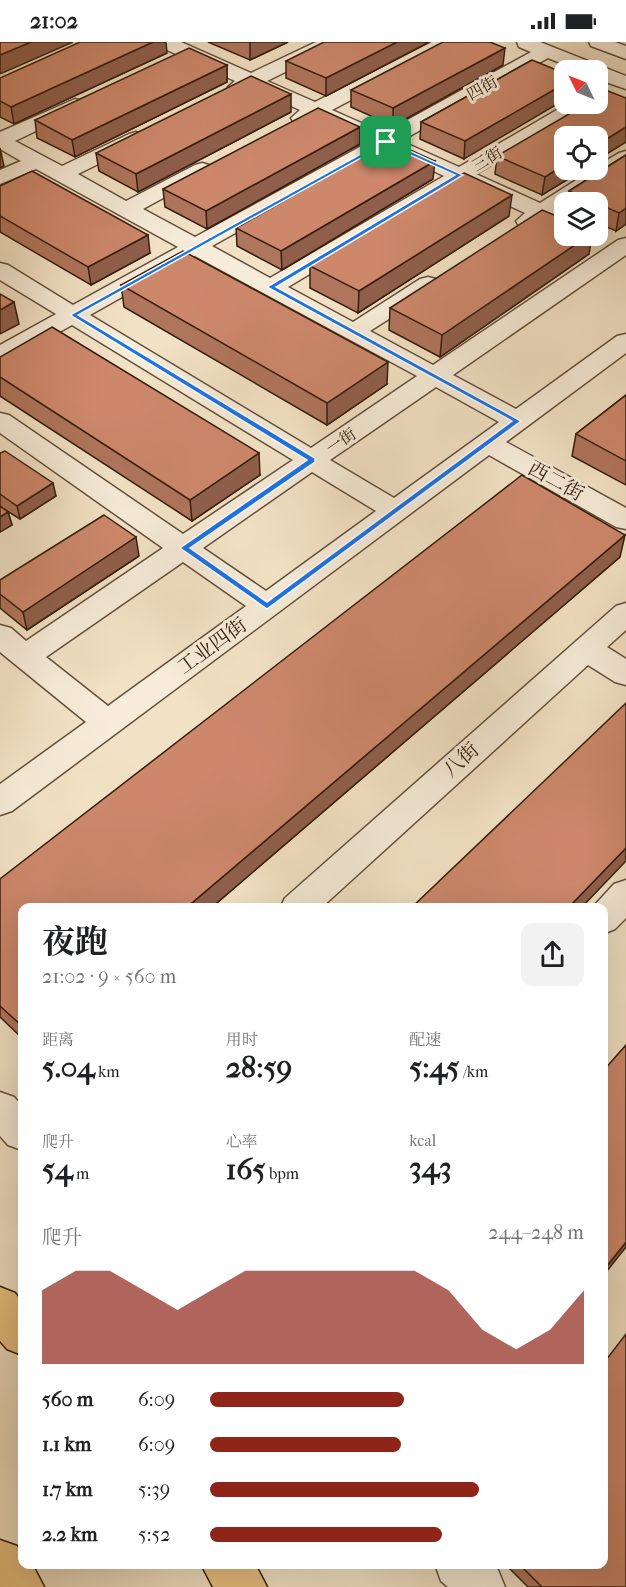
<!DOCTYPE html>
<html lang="zh">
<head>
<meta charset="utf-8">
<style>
  body { margin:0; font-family:"IM FELL French Canon","Noto Serif SC",serif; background:#f2f2f2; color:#202124; height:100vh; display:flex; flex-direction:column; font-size:22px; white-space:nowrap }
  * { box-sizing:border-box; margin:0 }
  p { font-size:20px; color:#757577 }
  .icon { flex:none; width:33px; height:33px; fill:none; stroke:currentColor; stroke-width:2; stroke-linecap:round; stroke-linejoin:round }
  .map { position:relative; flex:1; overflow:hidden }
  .details { position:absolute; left:18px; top:861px; width:590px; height:666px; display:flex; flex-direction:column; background:#fff; border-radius:12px; box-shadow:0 6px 24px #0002 }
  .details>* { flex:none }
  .needle { width:39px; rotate:313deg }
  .buttons { position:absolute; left:554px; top:18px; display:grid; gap:12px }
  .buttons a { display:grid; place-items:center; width:54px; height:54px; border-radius:12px; background:#fff; box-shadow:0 6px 24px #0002; font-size:30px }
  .pin { position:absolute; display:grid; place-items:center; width:51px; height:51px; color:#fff; margin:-26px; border-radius:12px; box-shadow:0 3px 9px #0006 }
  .round { display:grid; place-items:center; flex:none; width:63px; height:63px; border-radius:12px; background:#f2f2f2 }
  .overview { display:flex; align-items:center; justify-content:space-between; height:102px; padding:0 24px }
  h1 { font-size:33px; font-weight:700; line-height:45px }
  .stats { display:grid; grid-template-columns:repeat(3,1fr); gap:9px; height:102px; padding:6px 24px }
  .stats div { display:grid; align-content:center }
  .stats b { font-size:30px; font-weight:700 }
  .stats small { font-size:16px; font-weight:400 }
  .stats p { font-size:16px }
  .chart { height:168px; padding:12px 24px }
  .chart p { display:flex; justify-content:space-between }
  .chart svg { width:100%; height:108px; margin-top:6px; fill:#8f2418; opacity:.7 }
  ul { padding:0 24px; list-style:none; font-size:20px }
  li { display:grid; grid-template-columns:96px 72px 1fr; align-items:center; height:45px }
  li i { height:15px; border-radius:8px; background:#8f2418 }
  .status { display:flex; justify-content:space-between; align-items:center; height:42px; padding:0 30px; background:#fff; direction:ltr }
  .status svg { height:16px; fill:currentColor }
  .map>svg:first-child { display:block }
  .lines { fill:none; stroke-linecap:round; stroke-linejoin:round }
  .minor-casing { stroke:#644f3b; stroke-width:3 }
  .major-casing { stroke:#351e0d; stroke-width:3 }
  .minor { fill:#f7ecd9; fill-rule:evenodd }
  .major { fill:#e9c182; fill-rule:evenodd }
  .wall { fill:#b0755d; stroke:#351e0d; stroke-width:1.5 }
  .shaded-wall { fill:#905f4c; stroke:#351e0d; stroke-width:1.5 }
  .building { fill:#cd886c; stroke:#351e0d; stroke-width:1.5 }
  .route { fill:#1a73e8; stroke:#fff; stroke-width:1.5; fill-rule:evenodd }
  .labels { text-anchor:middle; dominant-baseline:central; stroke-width:6; stroke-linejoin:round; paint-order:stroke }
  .far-street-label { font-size:16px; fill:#351e0d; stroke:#f7ecd9 }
  .street-label { font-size:20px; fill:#351e0d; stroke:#f7ecd9 }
</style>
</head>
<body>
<div class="status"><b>21:02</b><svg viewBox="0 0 49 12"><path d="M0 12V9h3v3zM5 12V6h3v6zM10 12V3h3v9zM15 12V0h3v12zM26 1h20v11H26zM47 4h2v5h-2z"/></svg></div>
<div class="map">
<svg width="626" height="1545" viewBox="0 0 626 1545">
  <rect width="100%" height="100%" fill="#f2e2c5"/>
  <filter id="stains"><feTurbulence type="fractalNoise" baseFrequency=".00333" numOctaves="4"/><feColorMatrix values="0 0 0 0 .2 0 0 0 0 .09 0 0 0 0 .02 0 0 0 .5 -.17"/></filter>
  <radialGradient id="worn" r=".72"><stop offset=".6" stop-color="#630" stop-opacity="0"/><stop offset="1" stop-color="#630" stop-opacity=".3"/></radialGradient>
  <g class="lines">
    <g class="minor-casing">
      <g id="minor">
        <path d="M156,0H181L251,31L316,0H340L338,4L267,39L315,60L432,0H455L453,4L332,68L384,91L531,10L519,5L517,0H540L626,34V47L597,37V28H578L548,16L401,99L459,125L567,62H590L587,66L476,132L540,161L592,128H597V124L619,111L626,109V124L570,160H564V165L558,169L564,172V187L543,179L527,186L519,184L516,179L525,171L461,141L288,245L353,280L420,237L428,235L436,237L440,242L436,247L370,289L433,323L618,198L626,196V213L453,333L516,367L617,294L626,292V311L506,400L626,466V487L616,485L489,413L12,769L0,773V742L86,680L0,610V583L11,586L26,599L163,506L0,391V371L9,373L183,492L293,418L72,283L9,318L0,320V303L56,272L0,238V221L8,223L73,263L178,205L36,127L0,142V128L21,119L0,107V90L75,57L82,59L85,63L82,67L15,99L62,124L129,92L136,90L143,92L146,96L143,100L78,132L126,159L195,123L202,121L209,123L213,127L209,131L143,167L195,195L369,100L317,76L301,82L294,80L291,76L300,68L251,46L238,51L231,49L228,45L235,39L158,4ZM386,107L444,134L270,236L212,204ZM195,214L417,334L311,406L90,273ZM436,345L499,380L394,456L330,418ZM312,430L376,469L266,549L203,506ZM183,520L246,564L108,664L46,615Z"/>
        <path d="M589,0H615L626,4V17L591,4Z"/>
        <path d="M626,561V588L607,605L626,617V643L615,640L588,623L321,866H280L285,856L616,564Z"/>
        <path d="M626,838V876L615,887L603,892V866H592L614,842Z"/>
        <path d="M0,1050L14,1055L22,1064V1108L8,1103L0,1094Z"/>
        <path d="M435,1522H492L498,1528L505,1545H448L441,1539Z"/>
      </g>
    </g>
    <g class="major-casing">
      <g id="major">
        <path d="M0,1245L15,1251L22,1260V1313L7,1307L0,1299Z"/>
        <path d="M0,1498L17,1504L22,1512V1522H32L44,1545H0Z"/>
        <path d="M201,1522H255L267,1545H213Z"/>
      </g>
    </g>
    <use href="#minor" class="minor"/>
    <use href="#major" class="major"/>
  </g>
  <g class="wall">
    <path d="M208,0H288L250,18Z"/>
    <path d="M429,0L326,54L286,36V19Z"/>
    <path d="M167,11L14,82L0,75V36Z"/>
    <path d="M532,18L464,117L420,97L421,80Z"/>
    <path d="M227,23V40L75,115L37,96L35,78Z"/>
    <path d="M503,23L393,84L351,65V48Z"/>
    <path d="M291,70L138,150L99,129L96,111Z"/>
    <path d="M360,102L207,187L165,165L163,147Z"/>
    <path d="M626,113V182L616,189L597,181V160H567L569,149Z"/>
    <path d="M497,114L564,128H583L542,153L495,132Z"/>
    <path d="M433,137L282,228L237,204L236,186Z"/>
    <path d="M0,144L150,211L91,243L0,190Z"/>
    <path d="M509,174L358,271L310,246V224Z"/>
    <path d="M589,212L440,315L389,288L390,266Z"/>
    <path d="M121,243L387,342L327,383L124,265Z"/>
    <path d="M0,315L260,433L192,479L0,354Z"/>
    <path d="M626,353V443L572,414L576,392Z"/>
    <path d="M0,411L56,454L20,477L4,467L8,470L12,483L0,490Z"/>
    <path d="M139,514L27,588L0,566V538Z"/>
    <path d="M620,515L211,866H22V996L0,975V837Z"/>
    <path d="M505,1522H603L626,1545H528Z"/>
  </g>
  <g class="shaded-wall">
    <path d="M31,0H73L0,32V13Z"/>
    <path d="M153,0H166L167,11L14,82L11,65Z"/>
    <path d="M250,0H288L250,18Z"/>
    <path d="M397,0H429L326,54V36Z"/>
    <path d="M505,6L503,23L393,84V66Z"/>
    <path d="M227,23V40L75,115L72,98Z"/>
    <path d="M564,42V58L464,117L465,99Z"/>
    <path d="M291,52V70L138,150L136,132Z"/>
    <path d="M360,85V102L207,187L206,169Z"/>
    <path d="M626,85V100L597,118V103Z"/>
    <path d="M0,106L4,124L0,126Z"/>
    <path d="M435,119L433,137L282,228L281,209Z"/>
    <path d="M564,123V128H583L542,153L545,135Z"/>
    <path d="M512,153L509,174L358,271L359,249Z"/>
    <path d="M626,166V182L616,189L619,171Z"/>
    <path d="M148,193L150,211L91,243L88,225Z"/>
    <path d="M588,194H592L589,212L440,315L442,293Z"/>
    <path d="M14,260L19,282L0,292V268Z"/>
    <path d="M388,320L387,342L327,383V361Z"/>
    <path d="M259,411L260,433L192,479L190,458Z"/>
    <path d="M53,441L56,454L20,477L17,464Z"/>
    <path d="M8,470L12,483L0,490V475Z"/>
    <path d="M625,493L620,515L211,866H186Z"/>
    <path d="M136,495L139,514L27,588L23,570Z"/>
    <path d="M626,806V819L581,866H568Z"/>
    <path d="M626,1200V1205L603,1234V1229Z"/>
  </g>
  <g class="building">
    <path d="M0,0H31L0,13Z"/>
    <path d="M80,0H153L11,65L0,59V36Z"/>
    <path d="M324,0H397L326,36L286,19Z"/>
    <path d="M443,0H490L505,6L393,66L351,48Z"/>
    <path d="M189,6L227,23L72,98L35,78Z"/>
    <path d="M532,18L564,31V42L465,99L421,80Z"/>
    <path d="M251,34L291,52L136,132L96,111Z"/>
    <path d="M608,49L626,56V85L597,103V94H564V123L545,135L497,114L586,62H597V55Z"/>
    <path d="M318,66L360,85L206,169L163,147Z"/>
    <path d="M390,99L435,119L281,209L236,186Z"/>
    <path d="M626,113V166L619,171L569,149Z"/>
    <path d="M32,129L148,193L88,225L0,174V144Z"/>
    <path d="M464,131L512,153L359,249L310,224Z"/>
    <path d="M542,168L564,177V194H588L442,293L390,266Z"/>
    <path d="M183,209L388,320L327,361L121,243Z"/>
    <path d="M0,252L14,260L0,268Z"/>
    <path d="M52,285L259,411L190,458L0,335V315Z"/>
    <path d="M626,353V419L576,392Z"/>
    <path d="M5,409L53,441L17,464L0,452V411Z"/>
    <path d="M522,433L625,493L186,866H22V984L0,964V837Z"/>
    <path d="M0,464L8,470L0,475Z"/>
    <path d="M104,473L136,495L23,570L0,552V538Z"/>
    <path d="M626,661V806L568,866H411Z"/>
    <path d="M626,1003V1200L603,1229V1029Z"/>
    <path d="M626,1292V1545H542L519,1522H603V1322Z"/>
  </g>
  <path class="route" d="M386,98L463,133L276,245L521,379L267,567L180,506L307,418L70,273ZM386,102L455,133L267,245L512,379L267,560L190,506L315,420V416L78,273Z"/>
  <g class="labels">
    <g class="far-street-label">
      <text transform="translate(482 46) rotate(-29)">四街</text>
      <text transform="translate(487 117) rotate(-31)">三街</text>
      <text transform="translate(341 399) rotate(-34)">一街</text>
    </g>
    <g class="street-label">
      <text transform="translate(556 439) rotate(29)">西二街</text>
      <text transform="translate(212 604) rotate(-36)">工业四街</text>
      <text transform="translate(461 718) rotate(-42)">八街</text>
    </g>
  </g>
  <rect width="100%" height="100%" filter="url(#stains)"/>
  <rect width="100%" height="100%" fill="url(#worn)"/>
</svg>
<div class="buttons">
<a><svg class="needle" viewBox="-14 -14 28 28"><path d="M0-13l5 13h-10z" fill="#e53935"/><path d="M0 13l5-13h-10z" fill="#757577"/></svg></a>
<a><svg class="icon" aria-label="locate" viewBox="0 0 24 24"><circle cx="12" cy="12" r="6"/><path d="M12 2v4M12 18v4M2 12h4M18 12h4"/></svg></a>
<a><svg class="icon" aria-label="layers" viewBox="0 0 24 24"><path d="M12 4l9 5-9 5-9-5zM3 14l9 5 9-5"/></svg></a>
</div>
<div class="pin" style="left:386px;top:100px;background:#1e9e55"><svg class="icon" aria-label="arrive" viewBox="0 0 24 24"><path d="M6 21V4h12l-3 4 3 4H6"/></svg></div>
<section class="details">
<div class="overview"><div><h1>夜跑</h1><p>21:02 · 9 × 560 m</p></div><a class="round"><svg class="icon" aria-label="share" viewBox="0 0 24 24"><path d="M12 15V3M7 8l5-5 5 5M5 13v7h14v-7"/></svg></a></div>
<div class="stats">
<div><p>距离</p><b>5.04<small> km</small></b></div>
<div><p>用时</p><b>28:59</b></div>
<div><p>配速</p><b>5:45<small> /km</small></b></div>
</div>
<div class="stats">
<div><p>爬升</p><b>54<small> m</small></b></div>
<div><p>心率</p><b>165<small> bpm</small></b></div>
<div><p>kcal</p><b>343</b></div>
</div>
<div class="chart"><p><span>爬升</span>244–248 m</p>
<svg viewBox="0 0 160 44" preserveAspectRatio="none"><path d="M0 44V14L10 6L20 6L30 14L40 22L50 14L60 6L70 6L80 6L90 6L100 6L110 6L120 14L130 30L140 38L150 30L160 14V44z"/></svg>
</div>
<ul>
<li><b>560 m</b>6:09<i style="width:52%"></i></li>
<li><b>1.1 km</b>6:09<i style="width:51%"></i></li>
<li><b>1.7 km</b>5:39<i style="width:72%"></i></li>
<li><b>2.2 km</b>5:52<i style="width:62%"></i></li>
</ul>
</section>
</div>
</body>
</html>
